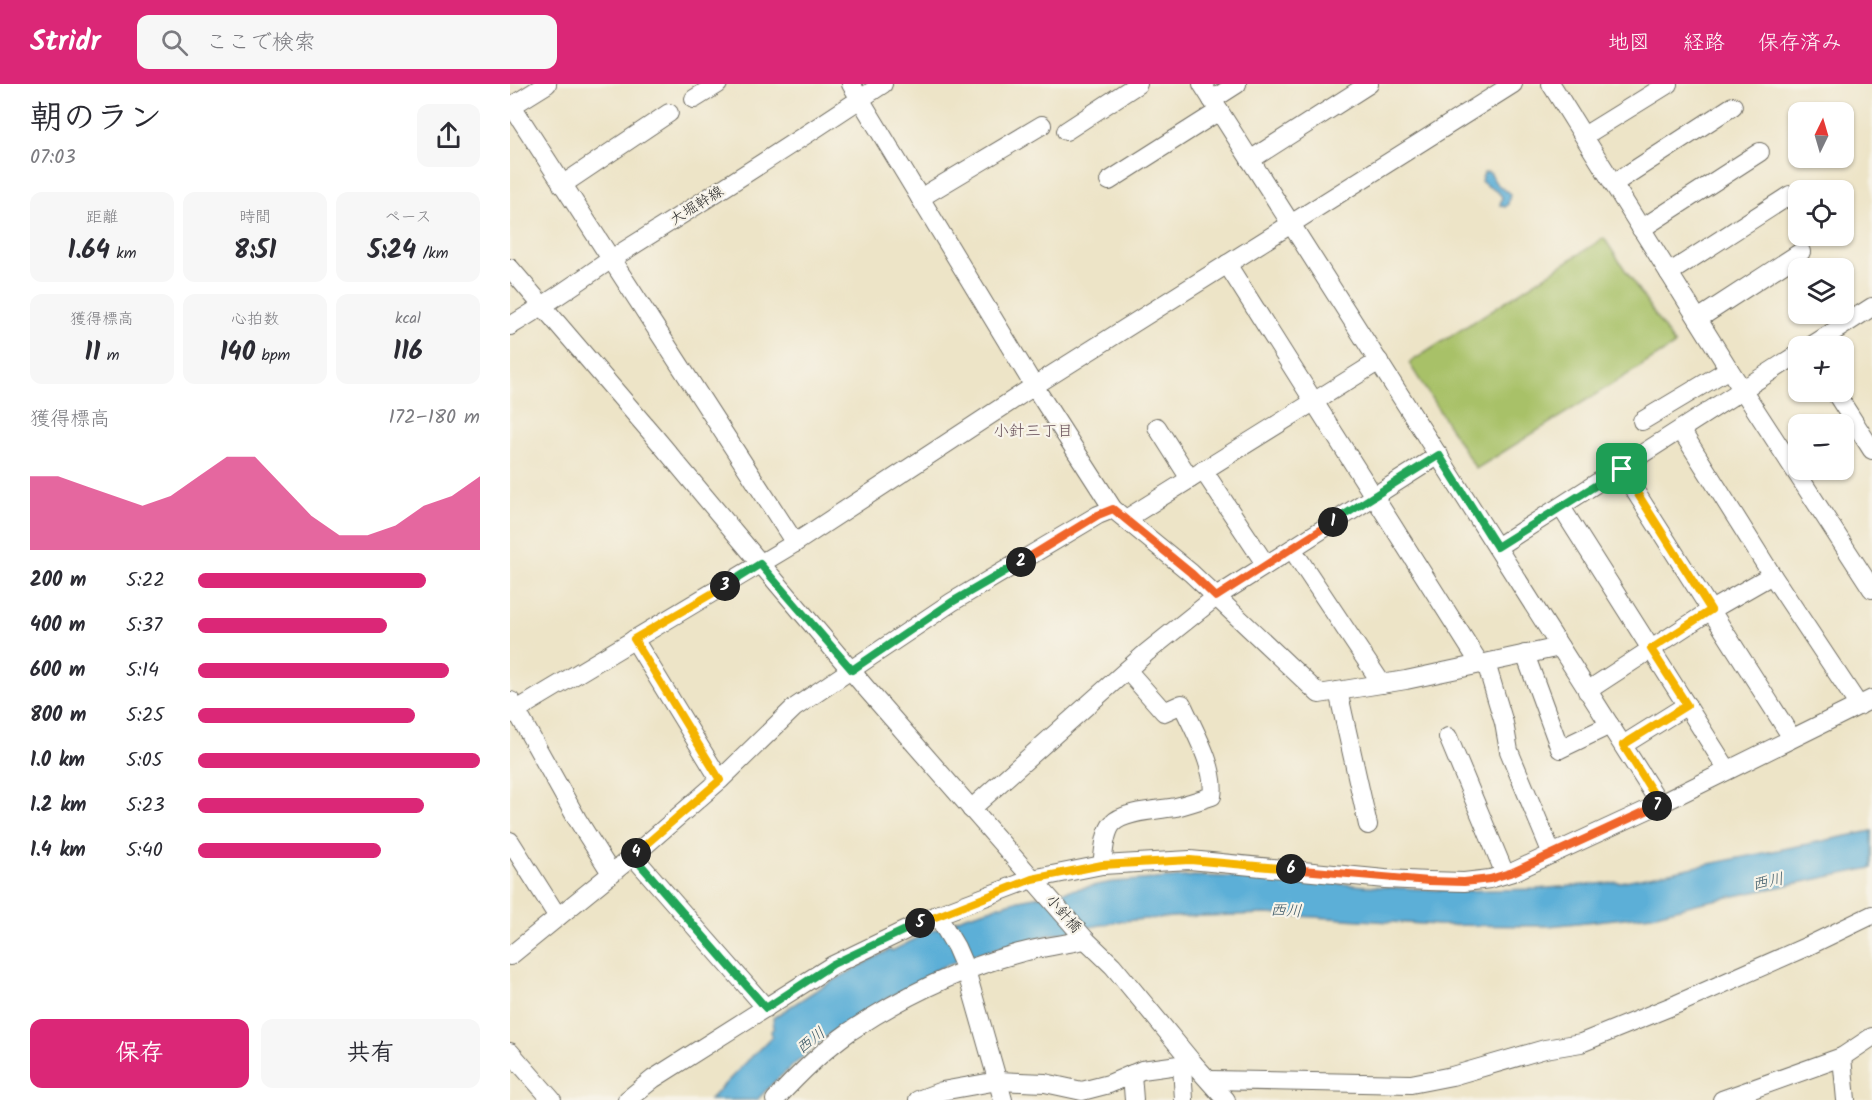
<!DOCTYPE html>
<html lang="ja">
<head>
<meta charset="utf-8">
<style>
  body { margin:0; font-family:Kalam,"Klee One",sans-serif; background:#f7f7f7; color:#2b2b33; height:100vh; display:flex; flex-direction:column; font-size:22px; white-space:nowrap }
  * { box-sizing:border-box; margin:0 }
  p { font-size:20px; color:#7c7c81 }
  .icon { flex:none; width:33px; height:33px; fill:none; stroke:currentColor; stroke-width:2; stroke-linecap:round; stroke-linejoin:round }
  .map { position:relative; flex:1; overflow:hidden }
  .side { display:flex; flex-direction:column; background:#fff; width:510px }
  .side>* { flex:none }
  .needle { width:39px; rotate:5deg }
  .buttons { position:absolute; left:1278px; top:18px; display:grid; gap:12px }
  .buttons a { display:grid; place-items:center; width:66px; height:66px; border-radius:12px; background:#fff; box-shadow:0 2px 4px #0004; font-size:30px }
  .pin { position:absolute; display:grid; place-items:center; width:51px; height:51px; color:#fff; margin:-26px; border-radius:12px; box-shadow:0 3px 9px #0006 }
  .km { position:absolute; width:30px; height:30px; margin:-15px; border-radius:50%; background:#222; color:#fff; font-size:16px; line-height:30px; text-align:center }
  .round { display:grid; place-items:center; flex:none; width:63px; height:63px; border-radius:12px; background:#f7f7f7 }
  .head { display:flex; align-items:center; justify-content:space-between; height:102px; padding:0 30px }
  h1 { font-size:33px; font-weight:600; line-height:45px }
  .figures { display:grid; grid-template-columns:repeat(3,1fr); gap:9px; height:102px; padding:6px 30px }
  .figures div { display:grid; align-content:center; border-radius:12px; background:#f7f7f7; text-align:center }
  .figures b { font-size:26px; font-weight:600 }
  .figures small { font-size:16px; font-weight:400 }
  .figures p { font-size:16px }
  .chart { height:168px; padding:12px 30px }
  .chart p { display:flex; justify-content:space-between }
  .chart svg { width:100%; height:108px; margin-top:6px; fill:#db2777; opacity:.7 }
  .cta { display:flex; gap:12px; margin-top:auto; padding:12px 30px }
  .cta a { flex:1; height:69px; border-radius:12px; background:#db2777; color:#fff; font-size:24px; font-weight:600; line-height:69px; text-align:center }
  .cta a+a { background:#f7f7f7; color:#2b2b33 }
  ul { padding:0 30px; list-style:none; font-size:20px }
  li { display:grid; grid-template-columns:96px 72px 1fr; align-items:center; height:45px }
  li i { height:15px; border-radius:8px; background:#db2777 }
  header { display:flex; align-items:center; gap:36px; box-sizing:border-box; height:84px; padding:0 30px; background:#db2777; color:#fff }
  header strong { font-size:28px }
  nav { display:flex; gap:33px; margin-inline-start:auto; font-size:21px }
  .search { width:420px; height:54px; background:#f7f7f7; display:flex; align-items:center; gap:15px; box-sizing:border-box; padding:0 21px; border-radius:12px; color:#7c7c81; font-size:22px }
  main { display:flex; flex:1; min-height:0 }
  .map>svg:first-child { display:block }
  .green { fill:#a8c167; stroke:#6a7649; stroke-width:1.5 }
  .water { fill:#5cafd7; stroke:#446d81; stroke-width:1.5 }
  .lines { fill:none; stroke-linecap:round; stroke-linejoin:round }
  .minor-casing { stroke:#6f6c62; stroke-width:20 }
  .minor { stroke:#fff; stroke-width:18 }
  .split-1-casing { stroke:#fff; stroke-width:12 }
  .split-2-casing { stroke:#fff; stroke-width:12 }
  .split-3-casing { stroke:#fff; stroke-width:12 }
  .split-4-casing { stroke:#fff; stroke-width:12 }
  .split-5-casing { stroke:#fff; stroke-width:12 }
  .split-6-casing { stroke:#fff; stroke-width:12 }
  .split-7-casing { stroke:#fff; stroke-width:12 }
  .split-8-casing { stroke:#fff; stroke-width:12 }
  .split-1 { stroke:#22a559; stroke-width:8 }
  .split-2 { stroke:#f0652b; stroke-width:8 }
  .split-3 { stroke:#22a559; stroke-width:8 }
  .split-4 { stroke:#f5b400; stroke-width:8 }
  .split-5 { stroke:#22a559; stroke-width:8 }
  .split-6 { stroke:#f5b400; stroke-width:8 }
  .split-7 { stroke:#f0652b; stroke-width:8 }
  .split-8 { stroke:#f5b400; stroke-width:8 }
  .labels { text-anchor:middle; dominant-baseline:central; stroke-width:4.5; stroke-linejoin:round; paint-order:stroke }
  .street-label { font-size:15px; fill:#2b2b2b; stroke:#f7f3e8 }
  .neighbourhood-label { font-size:16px; fill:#69525b; stroke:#f7f3e8 }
  .water-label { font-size:16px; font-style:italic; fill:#3c5967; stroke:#f7f3e8 }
</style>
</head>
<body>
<header>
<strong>Stridr</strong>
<div class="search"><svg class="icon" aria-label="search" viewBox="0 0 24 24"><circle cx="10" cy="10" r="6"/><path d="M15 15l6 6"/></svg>ここで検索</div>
<nav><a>地図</a><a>経路</a><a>保存済み</a></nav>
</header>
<main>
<section class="side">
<div class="head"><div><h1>朝のラン</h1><p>07:03</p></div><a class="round"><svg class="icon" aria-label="share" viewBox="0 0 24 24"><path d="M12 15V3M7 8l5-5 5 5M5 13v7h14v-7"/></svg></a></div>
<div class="figures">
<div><p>距離</p><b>1.64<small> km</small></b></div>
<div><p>時間</p><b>8:51</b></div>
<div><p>ペース</p><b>5:24<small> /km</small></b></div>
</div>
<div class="figures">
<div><p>獲得標高</p><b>11<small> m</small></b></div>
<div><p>心拍数</p><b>140<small> bpm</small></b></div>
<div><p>kcal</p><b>116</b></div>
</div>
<div class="chart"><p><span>獲得標高</span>172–180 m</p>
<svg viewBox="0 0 160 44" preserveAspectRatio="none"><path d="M0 44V14L10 14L20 18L30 22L40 26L50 22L60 14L70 6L80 6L90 18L100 30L110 38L120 38L130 34L140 26L150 22L160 14V44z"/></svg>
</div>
<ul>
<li><b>200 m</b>5:22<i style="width:81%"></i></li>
<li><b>400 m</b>5:37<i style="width:67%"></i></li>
<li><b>600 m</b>5:14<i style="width:89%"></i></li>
<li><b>800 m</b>5:25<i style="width:77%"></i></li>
<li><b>1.0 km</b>5:05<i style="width:100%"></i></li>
<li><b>1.2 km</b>5:23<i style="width:80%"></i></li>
<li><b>1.4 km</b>5:40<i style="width:65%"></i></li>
</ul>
<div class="cta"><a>保存</a><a>共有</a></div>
</section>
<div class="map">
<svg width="1362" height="1016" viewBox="0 0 1362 1016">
  <rect width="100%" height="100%" fill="#f7f3e8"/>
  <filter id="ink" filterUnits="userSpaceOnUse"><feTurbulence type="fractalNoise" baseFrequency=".0167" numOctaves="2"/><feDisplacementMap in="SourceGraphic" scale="12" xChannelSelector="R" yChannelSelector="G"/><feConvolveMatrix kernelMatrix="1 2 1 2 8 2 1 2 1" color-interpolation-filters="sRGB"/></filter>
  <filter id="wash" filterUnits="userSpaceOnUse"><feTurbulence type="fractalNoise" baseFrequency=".008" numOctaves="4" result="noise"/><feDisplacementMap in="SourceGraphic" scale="24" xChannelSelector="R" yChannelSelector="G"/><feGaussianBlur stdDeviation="1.35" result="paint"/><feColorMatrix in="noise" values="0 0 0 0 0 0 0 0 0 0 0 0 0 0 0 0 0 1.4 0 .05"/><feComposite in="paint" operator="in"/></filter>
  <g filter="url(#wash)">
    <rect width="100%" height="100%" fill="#ede4c7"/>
    <path class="green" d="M1094,154L1165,261L966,385L899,279Z"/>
    <g class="water">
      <path d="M978,88L981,90C986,103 990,101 1000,110L998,120L995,123L990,121L992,113C987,104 977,104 971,97L974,89Z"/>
      <path d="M1362,747V784L1190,819L1142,831L1039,842L928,841L757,830L663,833L611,837L540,851L463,871L432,883L342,935L312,956L263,999L247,1016H199L262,952L261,947L264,944L263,934L305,907L379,866L382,867L415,850L453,833L509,816L603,798L685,792L766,794L856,802L948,807L1027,805L1110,798Z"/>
    </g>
  </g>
  <g filter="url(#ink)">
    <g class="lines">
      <g class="minor-casing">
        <g id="minor">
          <path d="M341,0L524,302L603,425L681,489L809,610L896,596L1050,563"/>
          <path d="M692,0L1150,720"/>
          <path d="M1041,0L1219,285L1362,505"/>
          <path d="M184,15L208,0"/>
          <path d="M702,16L727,0"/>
          <path d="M2,22L285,459"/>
          <path d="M0,23L37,0"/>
          <path d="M556,47L628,0"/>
          <path d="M1074,52L1158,0"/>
          <path d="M740,76L859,0"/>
          <path d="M599,97L709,27"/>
          <path d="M1103,100L1223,22"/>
          <path d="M52,101L159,29"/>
          <path d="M410,114L532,41"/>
          <path d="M1131,145L1250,68"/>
          <path d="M717,180L970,580"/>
          <path d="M0,184L144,352L251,480L355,603L576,856L603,882L683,979L716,1016"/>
          <path d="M1159,189L1280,111"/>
          <path d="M1188,235L1291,168"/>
          <path d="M0,242C36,221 69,197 103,174C194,117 284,59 373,0"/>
          <path d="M1301,262L1362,223"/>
          <path d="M1325,308L1362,366"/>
          <path d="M1132,337L1219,285"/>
          <path d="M647,343L680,395"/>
          <path d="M1171,346L1262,491L1349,622"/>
          <path d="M1111,385L1282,654"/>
          <path d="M693,386L756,481"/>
          <path d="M1051,423L1217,685"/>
          <path d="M616,435L869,277"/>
          <path d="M987,463L1288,270"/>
          <path d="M782,465L872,600"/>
          <path d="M124,555L210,696"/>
          <path d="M1015,570L1050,665L1100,641"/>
          <path d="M976,579L994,639L999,667L1042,770"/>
          <path d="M828,607L858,741"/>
          <path d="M1077,607L1201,526L1262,491"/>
          <path d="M1,617L67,735L101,789"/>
          <path d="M0,630L285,459L524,302L1003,0"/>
          <path d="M938,653L995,790"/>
          <path d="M1113,661L1177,621"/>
          <path d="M461,725L636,569L706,513L929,371"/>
          <path d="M0,757L48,833"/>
          <path d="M123,772L256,924"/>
          <path d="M592,781C594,769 594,750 602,740C613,727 649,726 666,723C678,720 690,716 702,712C707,685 683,645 672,620L654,628L617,586"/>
          <path d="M427,831L446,863L456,886L493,1016"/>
          <path d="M0,872L123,772L210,696L284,624L442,518L588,431L603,425"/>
          <path d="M0,968L42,1016"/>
          <path d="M1332,973L1336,1016"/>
          <path d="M672,981L674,1016"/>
          <path d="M622,990L624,1016"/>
          <path d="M700,996L901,1000L942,992L1035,965L1071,959L1167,920L1298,862L1362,831"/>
          <path d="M117,1016L143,995L323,881L427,831L522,795L592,781L680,776L875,795L919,797L954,798L980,795L1003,788L1150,720L1362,615"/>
          <path d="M265,1016C287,992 312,967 339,948C390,914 449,885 509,869C531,863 554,860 576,856"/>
          <path d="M408,1016L432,1007L488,997L535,999L572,1007L599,1000L632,986L683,979"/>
          <path d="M1212,1016L1332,973L1362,953"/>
        </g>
      </g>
      <use href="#minor" class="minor"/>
    </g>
  </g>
  <g class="lines" filter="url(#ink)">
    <g class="split-1-casing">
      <path id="split-1" d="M823,438L929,371L987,463L1112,385"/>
    </g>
    <g class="split-2-casing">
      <path id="split-2" d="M511,478L588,431L603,425L681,489L706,513L823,438"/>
    </g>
    <g class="split-3-casing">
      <path id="split-3" d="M215,502L250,480L342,586L442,518L511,478"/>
    </g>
    <g class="split-4-casing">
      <path id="split-4" d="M126,769L210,696L124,555L215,502"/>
    </g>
    <g class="split-5-casing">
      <path id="split-5" d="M126,769L123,772L256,924L323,880L410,839"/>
    </g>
    <g class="split-6-casing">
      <path id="split-6" d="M410,839L522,795L592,781L680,776L781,785"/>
    </g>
    <g class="split-7-casing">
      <path id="split-7" d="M781,785L919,797L954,798L980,795L1003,788L1147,722"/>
    </g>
    <g class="split-8-casing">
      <path id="split-8" d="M1112,385L1201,526L1141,565L1177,621L1113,661L1150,720L1147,722"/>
    </g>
    <use href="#split-1" class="split-1"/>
    <use href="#split-2" class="split-2"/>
    <use href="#split-3" class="split-3"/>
    <use href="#split-4" class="split-4"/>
    <use href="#split-5" class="split-5"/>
    <use href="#split-6" class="split-6"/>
    <use href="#split-7" class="split-7"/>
    <use href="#split-8" class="split-8"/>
  </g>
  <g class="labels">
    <g class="street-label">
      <text transform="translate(187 122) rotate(-32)">大堀幹線</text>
      <text transform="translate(553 830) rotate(49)">小針橋</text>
    </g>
    <g class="neighbourhood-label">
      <text x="523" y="347">小針三丁目</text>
    </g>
    <g class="water-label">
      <text transform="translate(1258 798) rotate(-12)">西川</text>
      <text transform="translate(776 827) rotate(3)">西川</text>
      <text transform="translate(301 957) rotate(-38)">西川</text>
    </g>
  </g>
</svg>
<div class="buttons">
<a><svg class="needle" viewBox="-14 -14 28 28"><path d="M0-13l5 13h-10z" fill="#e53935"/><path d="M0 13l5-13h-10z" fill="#7c7c81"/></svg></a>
<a><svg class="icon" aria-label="locate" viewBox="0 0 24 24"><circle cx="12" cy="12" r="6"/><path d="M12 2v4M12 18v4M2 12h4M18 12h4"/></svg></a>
<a><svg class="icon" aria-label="layers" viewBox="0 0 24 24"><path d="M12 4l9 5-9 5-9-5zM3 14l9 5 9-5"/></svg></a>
<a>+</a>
<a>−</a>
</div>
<div class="pin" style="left:1112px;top:385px;background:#1e9e55"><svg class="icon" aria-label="arrive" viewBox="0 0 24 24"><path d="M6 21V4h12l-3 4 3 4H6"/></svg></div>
<b class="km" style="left:823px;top:438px">1</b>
<b class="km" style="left:511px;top:478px">2</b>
<b class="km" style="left:215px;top:502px">3</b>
<b class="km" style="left:126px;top:769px">4</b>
<b class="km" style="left:410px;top:839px">5</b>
<b class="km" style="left:781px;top:785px">6</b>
<b class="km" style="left:1147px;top:722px">7</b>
</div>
</main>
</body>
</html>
